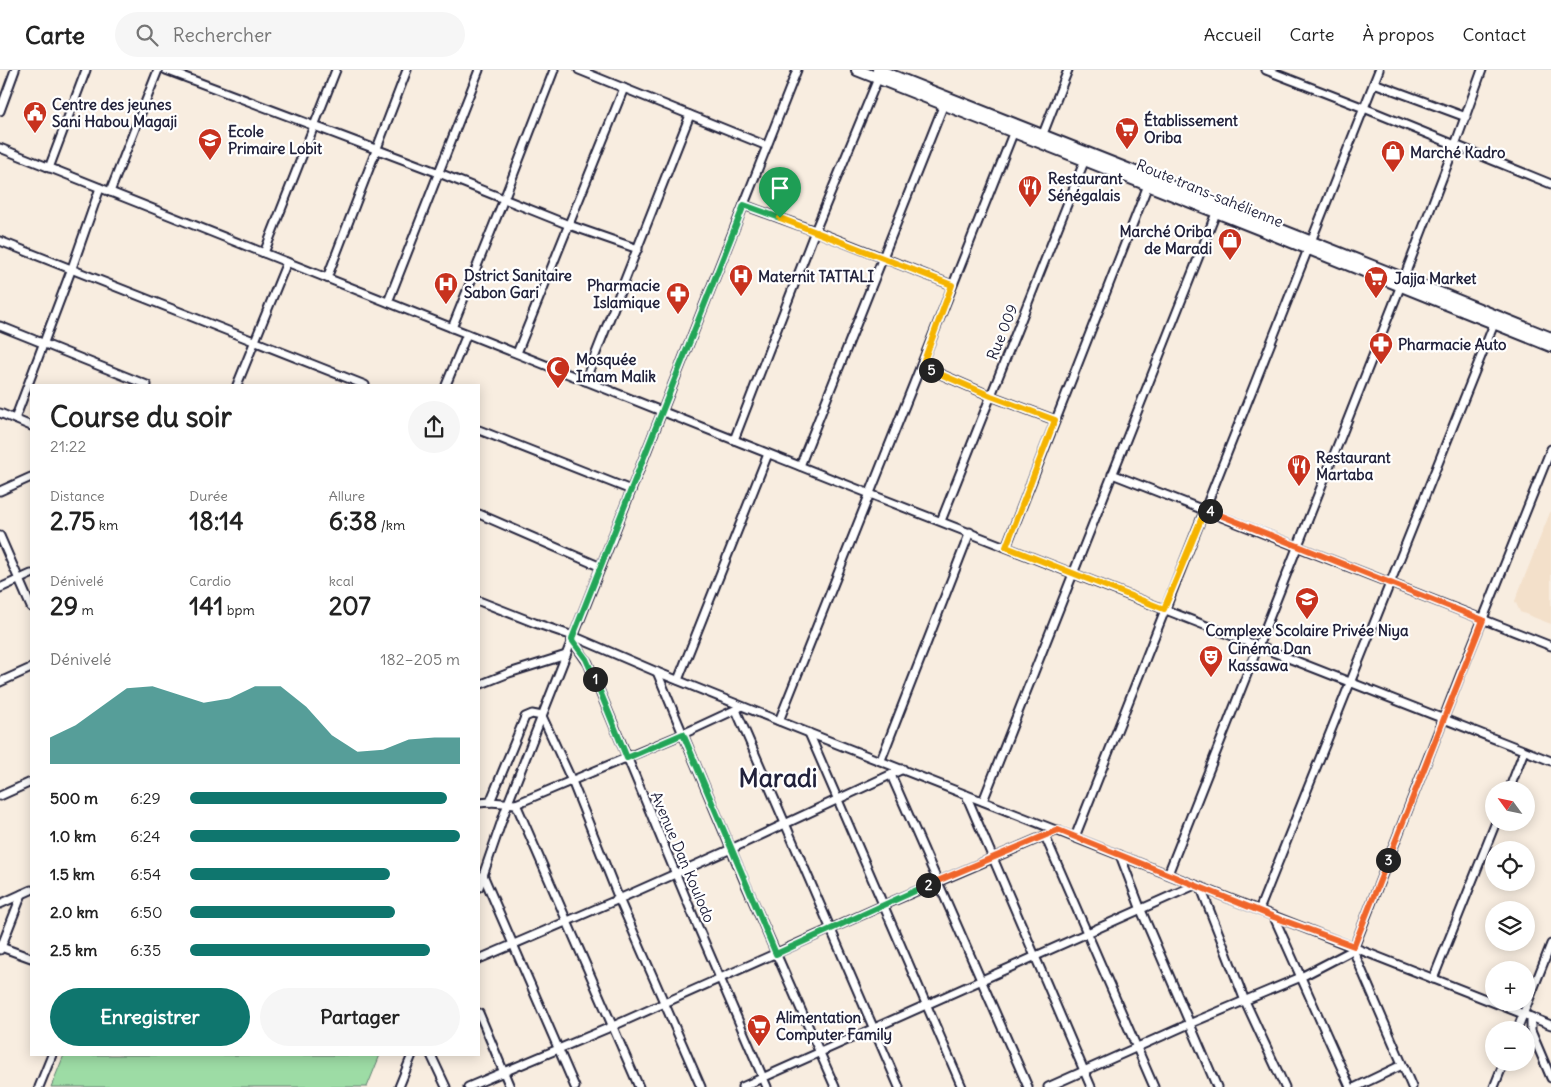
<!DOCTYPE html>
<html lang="fr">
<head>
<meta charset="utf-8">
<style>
  body { margin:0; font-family:Delius,sans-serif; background:#f6f6f6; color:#222; height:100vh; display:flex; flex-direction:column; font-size:19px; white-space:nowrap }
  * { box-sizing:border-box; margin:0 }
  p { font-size:16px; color:#767676 }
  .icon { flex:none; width:28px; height:28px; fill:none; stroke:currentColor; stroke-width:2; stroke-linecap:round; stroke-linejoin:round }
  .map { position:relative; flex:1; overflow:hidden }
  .drawer { position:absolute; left:30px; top:314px; width:450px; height:672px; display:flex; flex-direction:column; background:#fff; border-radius:0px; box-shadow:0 2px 12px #0003 }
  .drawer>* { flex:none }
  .needle { width:32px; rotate:303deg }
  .tools { position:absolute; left:1485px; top:711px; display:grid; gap:10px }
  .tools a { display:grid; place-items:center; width:50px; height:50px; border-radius:50%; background:#fff; box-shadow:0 2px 12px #0003; font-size:25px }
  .pin { position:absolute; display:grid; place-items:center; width:42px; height:42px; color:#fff; margin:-51px -21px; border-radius:50% 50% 50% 0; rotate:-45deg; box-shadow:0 0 5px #0007 }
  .pin .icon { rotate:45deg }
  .km { position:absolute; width:25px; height:25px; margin:-12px; border-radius:50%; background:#222; color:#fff; font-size:14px; line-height:25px; text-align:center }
  .round { display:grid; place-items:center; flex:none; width:52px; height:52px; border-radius:26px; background:#f6f6f6 }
  .headline { display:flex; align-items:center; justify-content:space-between; height:85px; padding:0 20px }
  h1 { font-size:28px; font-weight:700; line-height:38px }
  .figures { display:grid; grid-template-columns:repeat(3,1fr); gap:8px; height:85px; padding:5px 20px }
  .figures div { display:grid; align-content:center }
  .figures b { font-size:25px; font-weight:700 }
  .figures small { font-size:14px; font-weight:400 }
  .figures p { font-size:14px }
  .chart { height:140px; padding:10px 20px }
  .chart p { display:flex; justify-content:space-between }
  .chart svg { width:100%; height:90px; margin-top:5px; fill:#0f766e; opacity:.7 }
  .button { display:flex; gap:10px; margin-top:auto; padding:10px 20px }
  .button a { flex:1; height:58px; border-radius:30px; background:#0f766e; color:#fff; font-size:20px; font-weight:700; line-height:58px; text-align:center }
  .button a+a { background:#f6f6f6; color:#222 }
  ul { padding:0 20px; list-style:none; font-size:16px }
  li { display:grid; grid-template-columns:80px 60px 1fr; align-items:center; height:38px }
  li i { height:12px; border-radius:6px; background:#0f766e }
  header { display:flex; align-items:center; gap:30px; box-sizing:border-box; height:70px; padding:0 25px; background:#fff; border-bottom:1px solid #e0e0e0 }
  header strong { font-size:24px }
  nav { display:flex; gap:28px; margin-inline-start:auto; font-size:18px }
  .search { width:350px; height:45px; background:#f6f6f6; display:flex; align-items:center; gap:12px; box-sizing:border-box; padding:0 18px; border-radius:28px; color:#767676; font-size:19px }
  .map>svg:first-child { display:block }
  .built { fill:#f3e0ca }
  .green { fill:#9ddca5; stroke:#607f70 }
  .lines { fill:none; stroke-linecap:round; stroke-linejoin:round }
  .minor-casing { stroke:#22223b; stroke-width:11 }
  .highway-casing { stroke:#22223b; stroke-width:14 }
  .minor { stroke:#fff; stroke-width:7 }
  .highway { stroke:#fff; stroke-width:10 }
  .split-1-casing { stroke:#fff; stroke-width:10 }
  .split-2-casing { stroke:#fff; stroke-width:10 }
  .split-3-casing { stroke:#fff; stroke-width:10 }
  .split-4-casing { stroke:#fff; stroke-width:10 }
  .split-5-casing { stroke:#fff; stroke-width:10 }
  .split-6-casing { stroke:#fff; stroke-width:10 }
  .split-1 { stroke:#22a559; stroke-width:6 }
  .split-2 { stroke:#22a559; stroke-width:6 }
  .split-3 { stroke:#f0652b; stroke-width:6 }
  .split-4 { stroke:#f0652b; stroke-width:6 }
  .split-5 { stroke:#f5b400; stroke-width:6 }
  .split-6 { stroke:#f5b400; stroke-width:6 }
  .labels { text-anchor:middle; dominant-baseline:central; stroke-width:4.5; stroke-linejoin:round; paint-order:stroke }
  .poi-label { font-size:15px; font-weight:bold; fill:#22223b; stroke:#fff; text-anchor:start }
  .street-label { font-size:15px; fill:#22223b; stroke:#fff }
  .town-label { font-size:25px; font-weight:bold; fill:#22223b; stroke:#fff }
</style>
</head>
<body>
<header>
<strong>Carte</strong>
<div class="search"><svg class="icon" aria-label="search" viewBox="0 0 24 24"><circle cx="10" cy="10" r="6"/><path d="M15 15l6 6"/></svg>Rechercher</div>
<nav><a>Accueil</a><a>Carte</a><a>À propos</a><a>Contact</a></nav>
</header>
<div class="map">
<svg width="1551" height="1017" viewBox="0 0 1551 1017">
  <rect width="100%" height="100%" fill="#f8ede0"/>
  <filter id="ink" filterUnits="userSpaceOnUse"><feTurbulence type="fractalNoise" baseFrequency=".02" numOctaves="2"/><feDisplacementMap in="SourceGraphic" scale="10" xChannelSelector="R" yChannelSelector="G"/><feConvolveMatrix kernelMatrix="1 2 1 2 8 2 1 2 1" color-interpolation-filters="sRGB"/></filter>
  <g filter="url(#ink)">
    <path class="built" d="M1551,440V554L1520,542L1515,531Z"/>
    <path class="green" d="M64,985H380L367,1017H51Z"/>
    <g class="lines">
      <g class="minor-casing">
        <g id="minor">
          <path d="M166,0L439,103L569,155L638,179"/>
          <path d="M579,0L767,76"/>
          <path d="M1266,0L1364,38L1551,114"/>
          <path d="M1374,13L1466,47"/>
          <path d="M0,41L15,0"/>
          <path d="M1041,69L1068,0"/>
          <path d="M0,78L870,424L1551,691"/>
          <path d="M49,98L86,0"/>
          <path d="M110,122L158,0"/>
          <path d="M744,135L815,161L952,215"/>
          <path d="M0,171L365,315"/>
          <path d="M264,183L336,0"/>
          <path d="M327,208L407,0"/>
          <path d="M388,232L479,0"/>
          <path d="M0,256L147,315"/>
          <path d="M452,258L504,129L554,0"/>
          <path d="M517,283L624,18"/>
          <path d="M922,296L991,326L1055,350"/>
          <path d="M585,311L690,45"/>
          <path d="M237,315L287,192"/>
          <path d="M446,315L467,264"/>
          <path d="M0,343L31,356"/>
          <path d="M15,349L72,198L100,118"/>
          <path d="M479,360L631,420"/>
          <path d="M734,370L815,161L879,6"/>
          <path d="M800,396L944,34"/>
          <path d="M1112,404L1551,576"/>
          <path d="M0,421L31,407"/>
          <path d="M479,444L601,497"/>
          <path d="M941,451L1086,87"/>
          <path d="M0,466L31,537"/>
          <path d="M1006,477L1148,115"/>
          <path d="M0,518L31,504"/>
          <path d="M479,531L535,553L573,566L657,602L809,663L1551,955"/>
          <path d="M572,570L588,593L695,850L767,1017"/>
          <path d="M657,602L746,815L835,1017"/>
          <path d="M678,610L768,384"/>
          <path d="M0,612L31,598"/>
          <path d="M479,615L509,603L566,585"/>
          <path d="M736,640L899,1017"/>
          <path d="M779,651C858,454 936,258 1014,61"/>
          <path d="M809,663L962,1017"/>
          <path d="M881,690L970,462"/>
          <path d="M891,705L1028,1017"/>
          <path d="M1509,720L1524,681"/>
          <path d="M966,725L1091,1017"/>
          <path d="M0,726L31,712"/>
          <path d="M983,731L1216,143"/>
          <path d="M490,732L525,647L532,644L542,646L572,711L619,829L701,1017"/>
          <path d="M479,733L490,732L516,734L639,1017"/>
          <path d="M516,734L683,664L739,638"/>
          <path d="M1045,766L1154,1017"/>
          <path d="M1075,767L1379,0"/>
          <path d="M1120,785L1141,840L1217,1017"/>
          <path d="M1168,804L1401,215L1455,75L1482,0"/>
          <path d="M483,805L575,1017"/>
          <path d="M479,817L508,733L542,646L797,0"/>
          <path d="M1201,818L1245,931L1285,1017"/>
          <path d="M0,834L31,820"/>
          <path d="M1259,840L1496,249"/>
          <path d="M1274,847L1350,1017"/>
          <path d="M0,874L1,877L31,888"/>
          <path d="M0,880L22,824"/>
          <path d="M479,889L619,829L731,779L903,699"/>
          <path d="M1433,909L1496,752"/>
          <path d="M479,943L510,1017"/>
          <path d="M1531,947V961L1551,1008"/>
          <path d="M1517,960L1551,874"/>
          <path d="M431,985L446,1017"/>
          <path d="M39,1017L52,985"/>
          <path d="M399,1017L412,985"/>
          <path d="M468,1017L613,956L884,835L1058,760"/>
          <path d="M742,1017L1195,815"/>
          <path d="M1048,1017L1189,954L1301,907L1353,880"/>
          <path d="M1356,1017L1402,995"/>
          <path d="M1412,1017L1353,880L1462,601L1551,379"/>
          <path d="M1494,1017L1504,992"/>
        </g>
      </g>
      <g class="highway-casing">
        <g id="highway">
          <path d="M857,0C1089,91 1320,183 1551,276"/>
          <path d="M878,0L1390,203L1551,268"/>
        </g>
      </g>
      <use href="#minor" class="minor"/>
      <use href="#highway" class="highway"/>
    </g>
  </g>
  <g class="lines" filter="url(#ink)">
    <g class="split-1-casing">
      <path id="split-1" d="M595,609L586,589L572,570L573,566L744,135L780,148"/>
    </g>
    <g class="split-2-casing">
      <path id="split-2" d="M595,609L627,688L683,664L776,884L928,815"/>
    </g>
    <g class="split-3-casing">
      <path id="split-3" d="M928,815L1058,760L1274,847L1354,876L1388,790"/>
    </g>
    <g class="split-4-casing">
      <path id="split-4" d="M1210,441L1483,550L1388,790"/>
    </g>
    <g class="split-5-casing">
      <path id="split-5" d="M931,300L991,326L1055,350L1006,477L1164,539L1205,440L1210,441"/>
    </g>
    <g class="split-6-casing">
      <path id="split-6" d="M780,148L952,215L922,296L931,300"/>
    </g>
    <use href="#split-1" class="split-1"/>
    <use href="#split-2" class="split-2"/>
    <use href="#split-3" class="split-3"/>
    <use href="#split-4" class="split-4"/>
    <use href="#split-5" class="split-5"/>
    <use href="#split-6" class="split-6"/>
  </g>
  <defs>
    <g id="civic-pin" transform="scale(1.25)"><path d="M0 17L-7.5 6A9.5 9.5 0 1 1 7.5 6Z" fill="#c8321e" stroke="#fff"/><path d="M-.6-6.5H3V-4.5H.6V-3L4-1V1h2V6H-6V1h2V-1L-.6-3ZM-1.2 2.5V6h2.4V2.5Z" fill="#fff"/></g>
    <g id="supermarket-pin" transform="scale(1.25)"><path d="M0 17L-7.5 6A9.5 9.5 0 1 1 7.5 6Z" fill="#c8321e" stroke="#fff"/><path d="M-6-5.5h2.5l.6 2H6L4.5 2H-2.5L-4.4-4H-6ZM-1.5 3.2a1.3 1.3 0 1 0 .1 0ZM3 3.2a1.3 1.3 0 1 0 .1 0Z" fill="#fff"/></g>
    <g id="school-pin" transform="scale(1.25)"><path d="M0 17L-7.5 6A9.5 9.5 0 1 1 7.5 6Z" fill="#c8321e" stroke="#fff"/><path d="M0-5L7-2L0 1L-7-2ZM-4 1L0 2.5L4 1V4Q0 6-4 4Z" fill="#fff"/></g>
    <g id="shop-pin" transform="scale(1.25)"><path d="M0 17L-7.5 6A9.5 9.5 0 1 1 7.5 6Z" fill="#c8321e" stroke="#fff"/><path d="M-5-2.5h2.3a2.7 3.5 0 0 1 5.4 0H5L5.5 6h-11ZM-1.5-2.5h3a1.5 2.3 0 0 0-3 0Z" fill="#fff"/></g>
    <g id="restaurant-pin" transform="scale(1.25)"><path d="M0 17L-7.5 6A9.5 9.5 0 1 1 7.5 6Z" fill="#c8321e" stroke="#fff"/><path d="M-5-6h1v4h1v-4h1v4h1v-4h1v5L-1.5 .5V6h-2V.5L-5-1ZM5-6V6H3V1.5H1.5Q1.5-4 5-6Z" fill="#fff"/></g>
    <g id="hospital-pin" transform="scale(1.25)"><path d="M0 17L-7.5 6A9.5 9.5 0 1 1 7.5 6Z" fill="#c8321e" stroke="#fff"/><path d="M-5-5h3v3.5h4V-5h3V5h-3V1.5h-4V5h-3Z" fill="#fff"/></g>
    <g id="pharmacy-pin" transform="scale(1.25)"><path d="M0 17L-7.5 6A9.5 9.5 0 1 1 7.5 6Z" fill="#c8321e" stroke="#fff"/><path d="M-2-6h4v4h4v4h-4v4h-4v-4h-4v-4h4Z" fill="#fff"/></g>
    <g id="mosque-pin" transform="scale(1.25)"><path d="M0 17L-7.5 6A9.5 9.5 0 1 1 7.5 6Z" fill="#c8321e" stroke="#fff"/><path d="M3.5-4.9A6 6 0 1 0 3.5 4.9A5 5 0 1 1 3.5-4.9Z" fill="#fff"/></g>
    <g id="theatre-pin" transform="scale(1.25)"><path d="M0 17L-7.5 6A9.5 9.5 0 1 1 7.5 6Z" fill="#c8321e" stroke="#fff"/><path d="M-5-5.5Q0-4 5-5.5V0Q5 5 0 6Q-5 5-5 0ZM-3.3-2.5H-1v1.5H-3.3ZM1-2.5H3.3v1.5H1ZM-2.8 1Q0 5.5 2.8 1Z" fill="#fff"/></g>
  </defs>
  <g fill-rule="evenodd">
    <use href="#civic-pin" x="35" y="43"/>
    <use href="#supermarket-pin" x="1127" y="59"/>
    <use href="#school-pin" x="210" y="70"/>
    <use href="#shop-pin" x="1393" y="82"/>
    <use href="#restaurant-pin" x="1030" y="117"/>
    <use href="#shop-pin" x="1230" y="170"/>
    <use href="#hospital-pin" x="741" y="206"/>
    <use href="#supermarket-pin" x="1376" y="208"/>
    <use href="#hospital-pin" x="446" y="214"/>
    <use href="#pharmacy-pin" x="678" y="224"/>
    <use href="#pharmacy-pin" x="1381" y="274"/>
    <use href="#mosque-pin" x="558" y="298"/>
    <use href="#restaurant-pin" x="1299" y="396"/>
    <use href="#school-pin" x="1307" y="529"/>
    <use href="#theatre-pin" x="1211" y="587"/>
    <use href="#supermarket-pin" x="759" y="956"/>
  </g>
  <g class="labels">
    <g class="poi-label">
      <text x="52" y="34">Centre des jeunes<tspan x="52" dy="17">Sani Habou Magaji</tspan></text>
      <text x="1144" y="50">Établissement<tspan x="1144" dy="17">Oriba</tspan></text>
      <text x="228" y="61">Ecole<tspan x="228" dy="17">Primaire Lobit</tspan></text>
      <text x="1410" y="82">Marché Kadro</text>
      <text x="1048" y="108">Restaurant<tspan x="1048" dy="17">Sénégalais</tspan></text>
      <text x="1212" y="161" text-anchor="end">Marché Oriba<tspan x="1212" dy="17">de Maradi</tspan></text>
      <text x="464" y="205">Dstrict Sanitaire<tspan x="464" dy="17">Sabon Gari</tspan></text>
      <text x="758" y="206">Maternit TATTALI</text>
      <text x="1394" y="208">Jajja Market</text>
      <text x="660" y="215" text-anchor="end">Pharmacie<tspan x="660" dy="17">Islamique</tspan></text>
      <text x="1398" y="274">Pharmacie Auto</text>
      <text x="576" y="289">Mosquée<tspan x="576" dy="17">Imam Malik</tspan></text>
      <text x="1316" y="387">Restaurant<tspan x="1316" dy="17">Martaba</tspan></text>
      <text x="1307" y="560" text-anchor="middle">Complexe Scolaire Privée Niya</text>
      <text x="1228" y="578">Cinéma Dan<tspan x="1228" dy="17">Kassawa</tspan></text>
      <text x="776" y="947">Alimentation<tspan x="776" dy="17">Computer Family</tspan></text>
    </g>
    <g class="street-label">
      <text transform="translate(1210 123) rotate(22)">Route trans-sahélienne</text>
      <text transform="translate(1002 262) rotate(-68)">Rue 009</text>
      <text transform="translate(683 787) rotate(67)">Avenue Dan Koulodo</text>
    </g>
    <g class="town-label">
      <text x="778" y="708">Maradi</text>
    </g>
  </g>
</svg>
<div class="tools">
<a><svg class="needle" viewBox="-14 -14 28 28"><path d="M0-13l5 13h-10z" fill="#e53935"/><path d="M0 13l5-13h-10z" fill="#767676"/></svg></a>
<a><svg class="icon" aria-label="locate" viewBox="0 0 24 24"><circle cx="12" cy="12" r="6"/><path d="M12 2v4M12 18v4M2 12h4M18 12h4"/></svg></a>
<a><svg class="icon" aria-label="layers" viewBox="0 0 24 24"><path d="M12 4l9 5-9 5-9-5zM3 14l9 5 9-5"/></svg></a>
<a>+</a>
<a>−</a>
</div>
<div class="pin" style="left:780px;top:148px;background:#1e9e55"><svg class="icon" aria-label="arrive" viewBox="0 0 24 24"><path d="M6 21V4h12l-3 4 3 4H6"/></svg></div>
<b class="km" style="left:595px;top:609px">1</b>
<b class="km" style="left:928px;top:815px">2</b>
<b class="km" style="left:1388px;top:790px">3</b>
<b class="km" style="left:1210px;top:441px">4</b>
<b class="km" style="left:931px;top:300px">5</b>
<section class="drawer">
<div class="headline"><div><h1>Course du soir</h1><p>21:22</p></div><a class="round"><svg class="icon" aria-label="share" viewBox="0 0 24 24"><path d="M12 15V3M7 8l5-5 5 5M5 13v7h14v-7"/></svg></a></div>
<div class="figures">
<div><p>Distance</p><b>2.75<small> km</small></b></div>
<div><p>Durée</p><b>18:14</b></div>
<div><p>Allure</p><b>6:38<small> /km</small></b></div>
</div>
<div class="figures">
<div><p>Dénivelé</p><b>29<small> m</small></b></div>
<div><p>Cardio</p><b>141<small> bpm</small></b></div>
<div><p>kcal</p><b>207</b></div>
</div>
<div class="chart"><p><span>Dénivelé</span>182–205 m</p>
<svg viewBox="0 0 160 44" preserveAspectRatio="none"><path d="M0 44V31L10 25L20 16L30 7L40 6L50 10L60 14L70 12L80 6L90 6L100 16L110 30L120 38L130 37L140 32L150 31L160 31V44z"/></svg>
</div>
<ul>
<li><b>500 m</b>6:29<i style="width:95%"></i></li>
<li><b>1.0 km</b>6:24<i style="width:100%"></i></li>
<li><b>1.5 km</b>6:54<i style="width:74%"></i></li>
<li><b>2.0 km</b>6:50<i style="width:76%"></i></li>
<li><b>2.5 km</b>6:35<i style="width:89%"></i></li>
</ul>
<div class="button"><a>Enregistrer</a><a>Partager</a></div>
</section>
</div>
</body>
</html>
